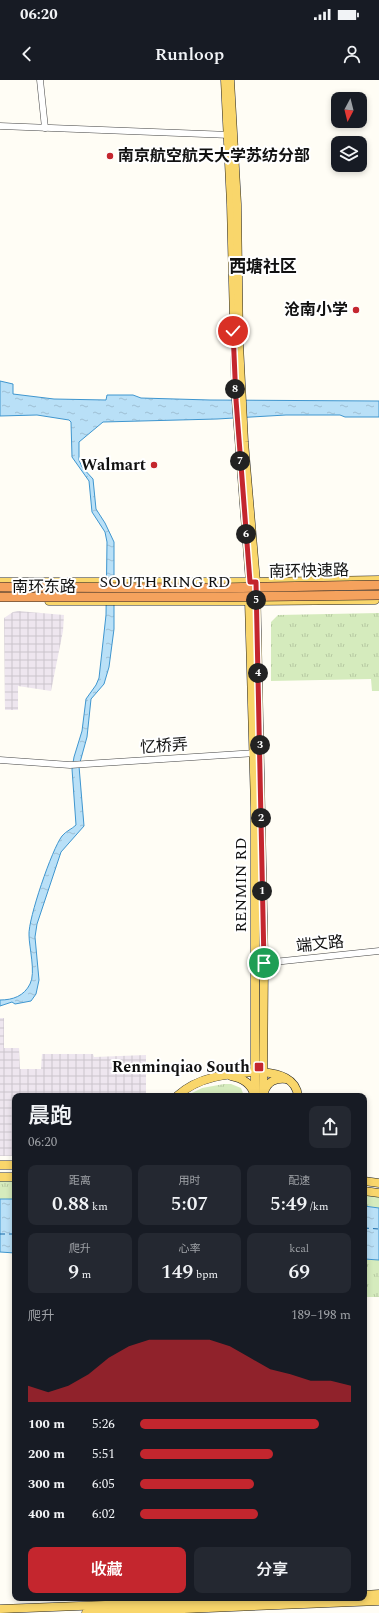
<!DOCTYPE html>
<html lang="zh">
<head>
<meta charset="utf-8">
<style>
  body { margin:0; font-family:Spectral,"Noto Sans SC",serif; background:#242831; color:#f1f3f6; height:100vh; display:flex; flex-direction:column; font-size:15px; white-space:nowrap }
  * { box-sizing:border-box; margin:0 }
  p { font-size:13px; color:#9ea1a6 }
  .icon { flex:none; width:22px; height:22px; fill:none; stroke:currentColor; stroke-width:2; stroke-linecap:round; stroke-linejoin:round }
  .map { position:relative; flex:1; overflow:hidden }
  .panel { position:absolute; left:12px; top:1013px; width:355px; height:508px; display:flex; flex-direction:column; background:#171b24; border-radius:8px; box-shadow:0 2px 6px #0003 }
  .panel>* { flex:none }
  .needle { width:26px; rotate:187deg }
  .controls { position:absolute; left:331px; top:12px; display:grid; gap:8px }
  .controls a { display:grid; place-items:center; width:36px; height:36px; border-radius:8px; background:#171b24; box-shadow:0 2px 6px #0003; font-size:20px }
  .pin { position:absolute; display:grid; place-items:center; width:34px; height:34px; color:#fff; margin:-17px; border:2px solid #fff; border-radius:50%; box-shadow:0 1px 4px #0007 }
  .km { position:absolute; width:20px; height:20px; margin:-10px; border-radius:50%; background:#222; color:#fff; font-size:11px; line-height:20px; text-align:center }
  .round { display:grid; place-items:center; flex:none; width:42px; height:42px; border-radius:8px; background:#242831 }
  .overview { display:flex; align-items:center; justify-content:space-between; height:68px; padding:0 16px }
  h1 { font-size:22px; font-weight:600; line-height:30px }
  .figures { display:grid; grid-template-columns:repeat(3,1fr); gap:6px; height:68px; padding:4px 16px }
  .figures div { display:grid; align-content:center; border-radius:8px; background:#242831; text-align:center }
  .figures b { font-size:20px; font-weight:600 }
  .figures small { font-size:11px; font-weight:400 }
  .figures p { font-size:11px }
  .chart { height:112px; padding:8px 16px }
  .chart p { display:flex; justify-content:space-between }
  .chart svg { width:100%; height:72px; margin-top:4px; fill:#c4262e; opacity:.7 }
  .action { display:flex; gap:8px; margin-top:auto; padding:8px 16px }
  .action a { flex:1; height:46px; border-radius:8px; background:#c4262e; color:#fff; font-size:16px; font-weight:600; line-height:46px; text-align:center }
  .action a+a { background:#242831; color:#f1f3f6 }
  ul { padding:0 16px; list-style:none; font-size:13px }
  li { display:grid; grid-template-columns:64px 48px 1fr; align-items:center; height:30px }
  li i { height:10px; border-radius:5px; background:#c4262e }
  .status { display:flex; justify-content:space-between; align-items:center; height:28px; padding:0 20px; background:#171b24; direction:ltr }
  .status svg { height:11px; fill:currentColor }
  header { display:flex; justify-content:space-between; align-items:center; height:52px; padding:0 16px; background:#171b24; font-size:18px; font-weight:600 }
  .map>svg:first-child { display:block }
  .industrial { fill:url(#industrial-grid) }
  .grass { fill:url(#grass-tufts) }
  .water { fill:url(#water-ripples); stroke:#3f96cf }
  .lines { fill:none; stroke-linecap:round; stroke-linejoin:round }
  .ferry { stroke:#1768a6; stroke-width:1; stroke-dasharray:5 4; stroke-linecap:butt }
  .minor-casing { stroke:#444; stroke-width:7 }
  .major-casing { stroke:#222; stroke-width:9 }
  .minor { stroke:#fff; stroke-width:6 }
  .major { stroke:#f9d66b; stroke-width:8 }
  .highway-bridge-casing { stroke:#222; stroke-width:10; stroke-linecap:butt }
  .highway-bridge { stroke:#f5a25d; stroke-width:9 }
  .route-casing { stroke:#fff; stroke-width:8 }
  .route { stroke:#c4262e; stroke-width:5 }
  .poi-dot { fill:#c4262e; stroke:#fff; stroke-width:1.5 }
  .labels { text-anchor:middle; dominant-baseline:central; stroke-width:4; stroke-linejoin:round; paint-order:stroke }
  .poi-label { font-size:16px; font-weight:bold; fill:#111; stroke:#fff; text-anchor:end }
  .street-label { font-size:16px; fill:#111; stroke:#fff }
  .neighbourhood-label { font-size:17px; font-weight:bold; fill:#111; stroke:#fff }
</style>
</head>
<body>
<div class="status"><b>06:20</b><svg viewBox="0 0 49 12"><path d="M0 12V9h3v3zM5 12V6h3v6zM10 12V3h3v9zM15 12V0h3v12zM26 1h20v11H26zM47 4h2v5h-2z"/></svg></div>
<header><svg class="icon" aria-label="back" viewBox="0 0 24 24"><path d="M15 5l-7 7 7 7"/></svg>Runloop<svg class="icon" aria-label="person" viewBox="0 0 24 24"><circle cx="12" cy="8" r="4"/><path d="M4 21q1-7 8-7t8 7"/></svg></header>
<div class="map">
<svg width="379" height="1533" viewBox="0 0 379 1533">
  <defs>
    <pattern id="industrial-grid" width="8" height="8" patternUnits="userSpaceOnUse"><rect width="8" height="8" fill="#eee6ef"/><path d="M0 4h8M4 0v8" fill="none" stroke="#cbc4cc"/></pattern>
    <pattern id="grass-tufts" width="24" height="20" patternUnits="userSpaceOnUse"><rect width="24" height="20" fill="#d5ebbd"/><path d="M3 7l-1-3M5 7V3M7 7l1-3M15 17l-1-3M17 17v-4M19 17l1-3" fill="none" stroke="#b6c8a1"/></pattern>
    <pattern id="water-ripples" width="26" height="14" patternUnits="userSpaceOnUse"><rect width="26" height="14" fill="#b9e0f7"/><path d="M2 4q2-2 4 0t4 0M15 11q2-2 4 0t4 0" fill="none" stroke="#9ebfd3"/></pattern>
  </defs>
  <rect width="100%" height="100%" fill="#fffdf5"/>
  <g class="industrial">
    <path d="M18,531L64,535L63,551L51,611L18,606V630H5L4,538L13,532Z"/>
    <path d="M0,938H4V968H19L20,989H41L42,974H93L94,977L146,975V1016H15V1076H0Z"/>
  </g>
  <g class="grass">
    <path d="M379,533V611H372L371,599L271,601V542L278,535Z"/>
    <path d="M224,1004H231L241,1008L244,1016H186L202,1008Z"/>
    <rect x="0" y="1101" width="15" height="18"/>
    <path d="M364,1115L379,1117V1128L364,1126Z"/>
    <path d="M364,1179L379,1180V1217H364Z"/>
  </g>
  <g class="water">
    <path d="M0,301L13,304V314L54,319L106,320L107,315H133L141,318L210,320L379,321V337H345L340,335H286L217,339L103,342L79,362V380L82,387L93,399L96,429L105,443L114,462V549L109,587L104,604L91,619L87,657L79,686L84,746L61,772L37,844L35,857L39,900L36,914L31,921L15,924L12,922L0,926V920C13,920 24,916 30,904C36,893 29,867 29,855C28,839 52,769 62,756C66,751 72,749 76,745L72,689L74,677L82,651L86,619L96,605L99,598L106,535L107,462L105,452L92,432L89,401L72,377L71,342L69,340L37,335L0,336Z"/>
    <path d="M0,1119H15V1173L0,1172Z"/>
    <path d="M364,1126L379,1128V1180L364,1179Z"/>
  </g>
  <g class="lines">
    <g class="ferry">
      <path d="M364,1148L379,1149"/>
      <path d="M0,1154H15"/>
    </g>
    <g class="minor-casing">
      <g id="minor">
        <path d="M40,0L45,48"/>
        <path d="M0,46L230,55"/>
        <path d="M0,680L70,685L256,673"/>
        <path d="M264,883L379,871"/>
      </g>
    </g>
    <g class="major-casing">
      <g id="major">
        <path d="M225,0L231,124L236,319L250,502L249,521L255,727V1016"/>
        <path d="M230,0L237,124L239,264L244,362L256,502L264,883L263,1016"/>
        <path d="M0,502H250L379,500"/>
        <path d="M49,521H256L375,520"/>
        <path d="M263,992C279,994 296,998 298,1016"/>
        <path d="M231,996C242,998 251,1003 254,1014"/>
        <path d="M264,1012C268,1001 275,998 286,999"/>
        <path d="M177,1016C199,996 227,994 255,992"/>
        <path d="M0,1085H15"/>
        <path d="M0,1097H15"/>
        <path d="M364,1101L379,1103"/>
        <path d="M364,1111L379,1113"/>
        <path d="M364,1515L379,1514"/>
        <path d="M0,1529L287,1518"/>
        <path d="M86,1533L379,1521"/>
      </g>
    </g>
    <use href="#minor" class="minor"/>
    <use href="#major" class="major"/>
    <g class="highway-bridge-casing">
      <g id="highway-bridge">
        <path d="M0,507L215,508L379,505"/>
        <path d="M0,517H216L379,515"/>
      </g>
    </g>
    <use href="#highway-bridge" class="highway-bridge"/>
  </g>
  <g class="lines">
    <g class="route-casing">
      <path id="route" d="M233,251L236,320L250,502H256L264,883"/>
    </g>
    <use href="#route" class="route"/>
  </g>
  <g class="poi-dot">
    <circle cx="110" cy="76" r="4"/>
    <circle cx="356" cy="230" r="4"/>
    <circle cx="154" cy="385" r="4"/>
    <rect x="254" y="982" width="10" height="10" rx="2"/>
  </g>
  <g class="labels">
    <g class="poi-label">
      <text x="118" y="76" text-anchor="start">南京航空航天大学苏纺分部</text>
      <text x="348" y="230">沧南小学</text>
      <text x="146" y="385">Walmart</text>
      <text x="250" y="987">Renminqiao South</text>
    </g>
    <g class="street-label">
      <text transform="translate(309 491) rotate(-1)">南环快速路</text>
      <text x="165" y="502">SOUTH RING RD</text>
      <text x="44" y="507">南环东路</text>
      <text transform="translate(164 666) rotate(-4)">忆桥弄</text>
      <text transform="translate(241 805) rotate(-90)">RENMIN RD</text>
      <text transform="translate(320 864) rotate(-6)">端文路</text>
    </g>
    <g class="neighbourhood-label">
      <text x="263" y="187">西塘社区</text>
    </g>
  </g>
</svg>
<div class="controls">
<a><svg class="needle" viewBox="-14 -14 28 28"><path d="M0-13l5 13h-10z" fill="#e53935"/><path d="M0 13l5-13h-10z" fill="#9ea1a6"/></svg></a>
<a><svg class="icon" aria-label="layers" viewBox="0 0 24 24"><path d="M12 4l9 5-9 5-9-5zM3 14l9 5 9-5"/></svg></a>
</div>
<div class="pin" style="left:264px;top:883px;background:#1e9e55"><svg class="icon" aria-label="arrive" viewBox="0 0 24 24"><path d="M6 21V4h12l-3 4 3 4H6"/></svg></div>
<div class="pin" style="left:233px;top:251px;background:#d93025"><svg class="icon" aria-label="check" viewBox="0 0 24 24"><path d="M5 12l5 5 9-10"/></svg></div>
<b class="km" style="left:262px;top:811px">1</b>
<b class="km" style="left:261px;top:738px">2</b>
<b class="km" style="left:260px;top:665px">3</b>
<b class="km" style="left:258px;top:593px">4</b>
<b class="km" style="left:256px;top:520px">5</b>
<b class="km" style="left:246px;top:454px">6</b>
<b class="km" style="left:240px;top:381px">7</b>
<b class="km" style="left:235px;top:309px">8</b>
<section class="panel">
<div class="overview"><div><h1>晨跑</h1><p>06:20</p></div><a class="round"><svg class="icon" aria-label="share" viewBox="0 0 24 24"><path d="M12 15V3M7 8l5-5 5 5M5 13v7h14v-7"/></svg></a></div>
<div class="figures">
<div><p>距离</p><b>0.88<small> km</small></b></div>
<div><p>用时</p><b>5:07</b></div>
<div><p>配速</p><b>5:49<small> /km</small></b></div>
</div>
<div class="figures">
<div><p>爬升</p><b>9<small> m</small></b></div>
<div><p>心率</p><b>149<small> bpm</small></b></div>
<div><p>kcal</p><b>69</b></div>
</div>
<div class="chart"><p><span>爬升</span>189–198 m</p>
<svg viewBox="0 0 160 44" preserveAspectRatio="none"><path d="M0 44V34L10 38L20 34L30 27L40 17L50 10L60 6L70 6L80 6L90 6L100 10L110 17L120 24L130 27L140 31L150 31L160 34V44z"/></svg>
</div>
<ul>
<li><b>100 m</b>5:26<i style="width:85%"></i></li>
<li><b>200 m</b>5:51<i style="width:63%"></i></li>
<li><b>300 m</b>6:05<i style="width:54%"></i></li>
<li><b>400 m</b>6:02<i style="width:56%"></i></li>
</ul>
<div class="action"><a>收藏</a><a>分享</a></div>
</section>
</div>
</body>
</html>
